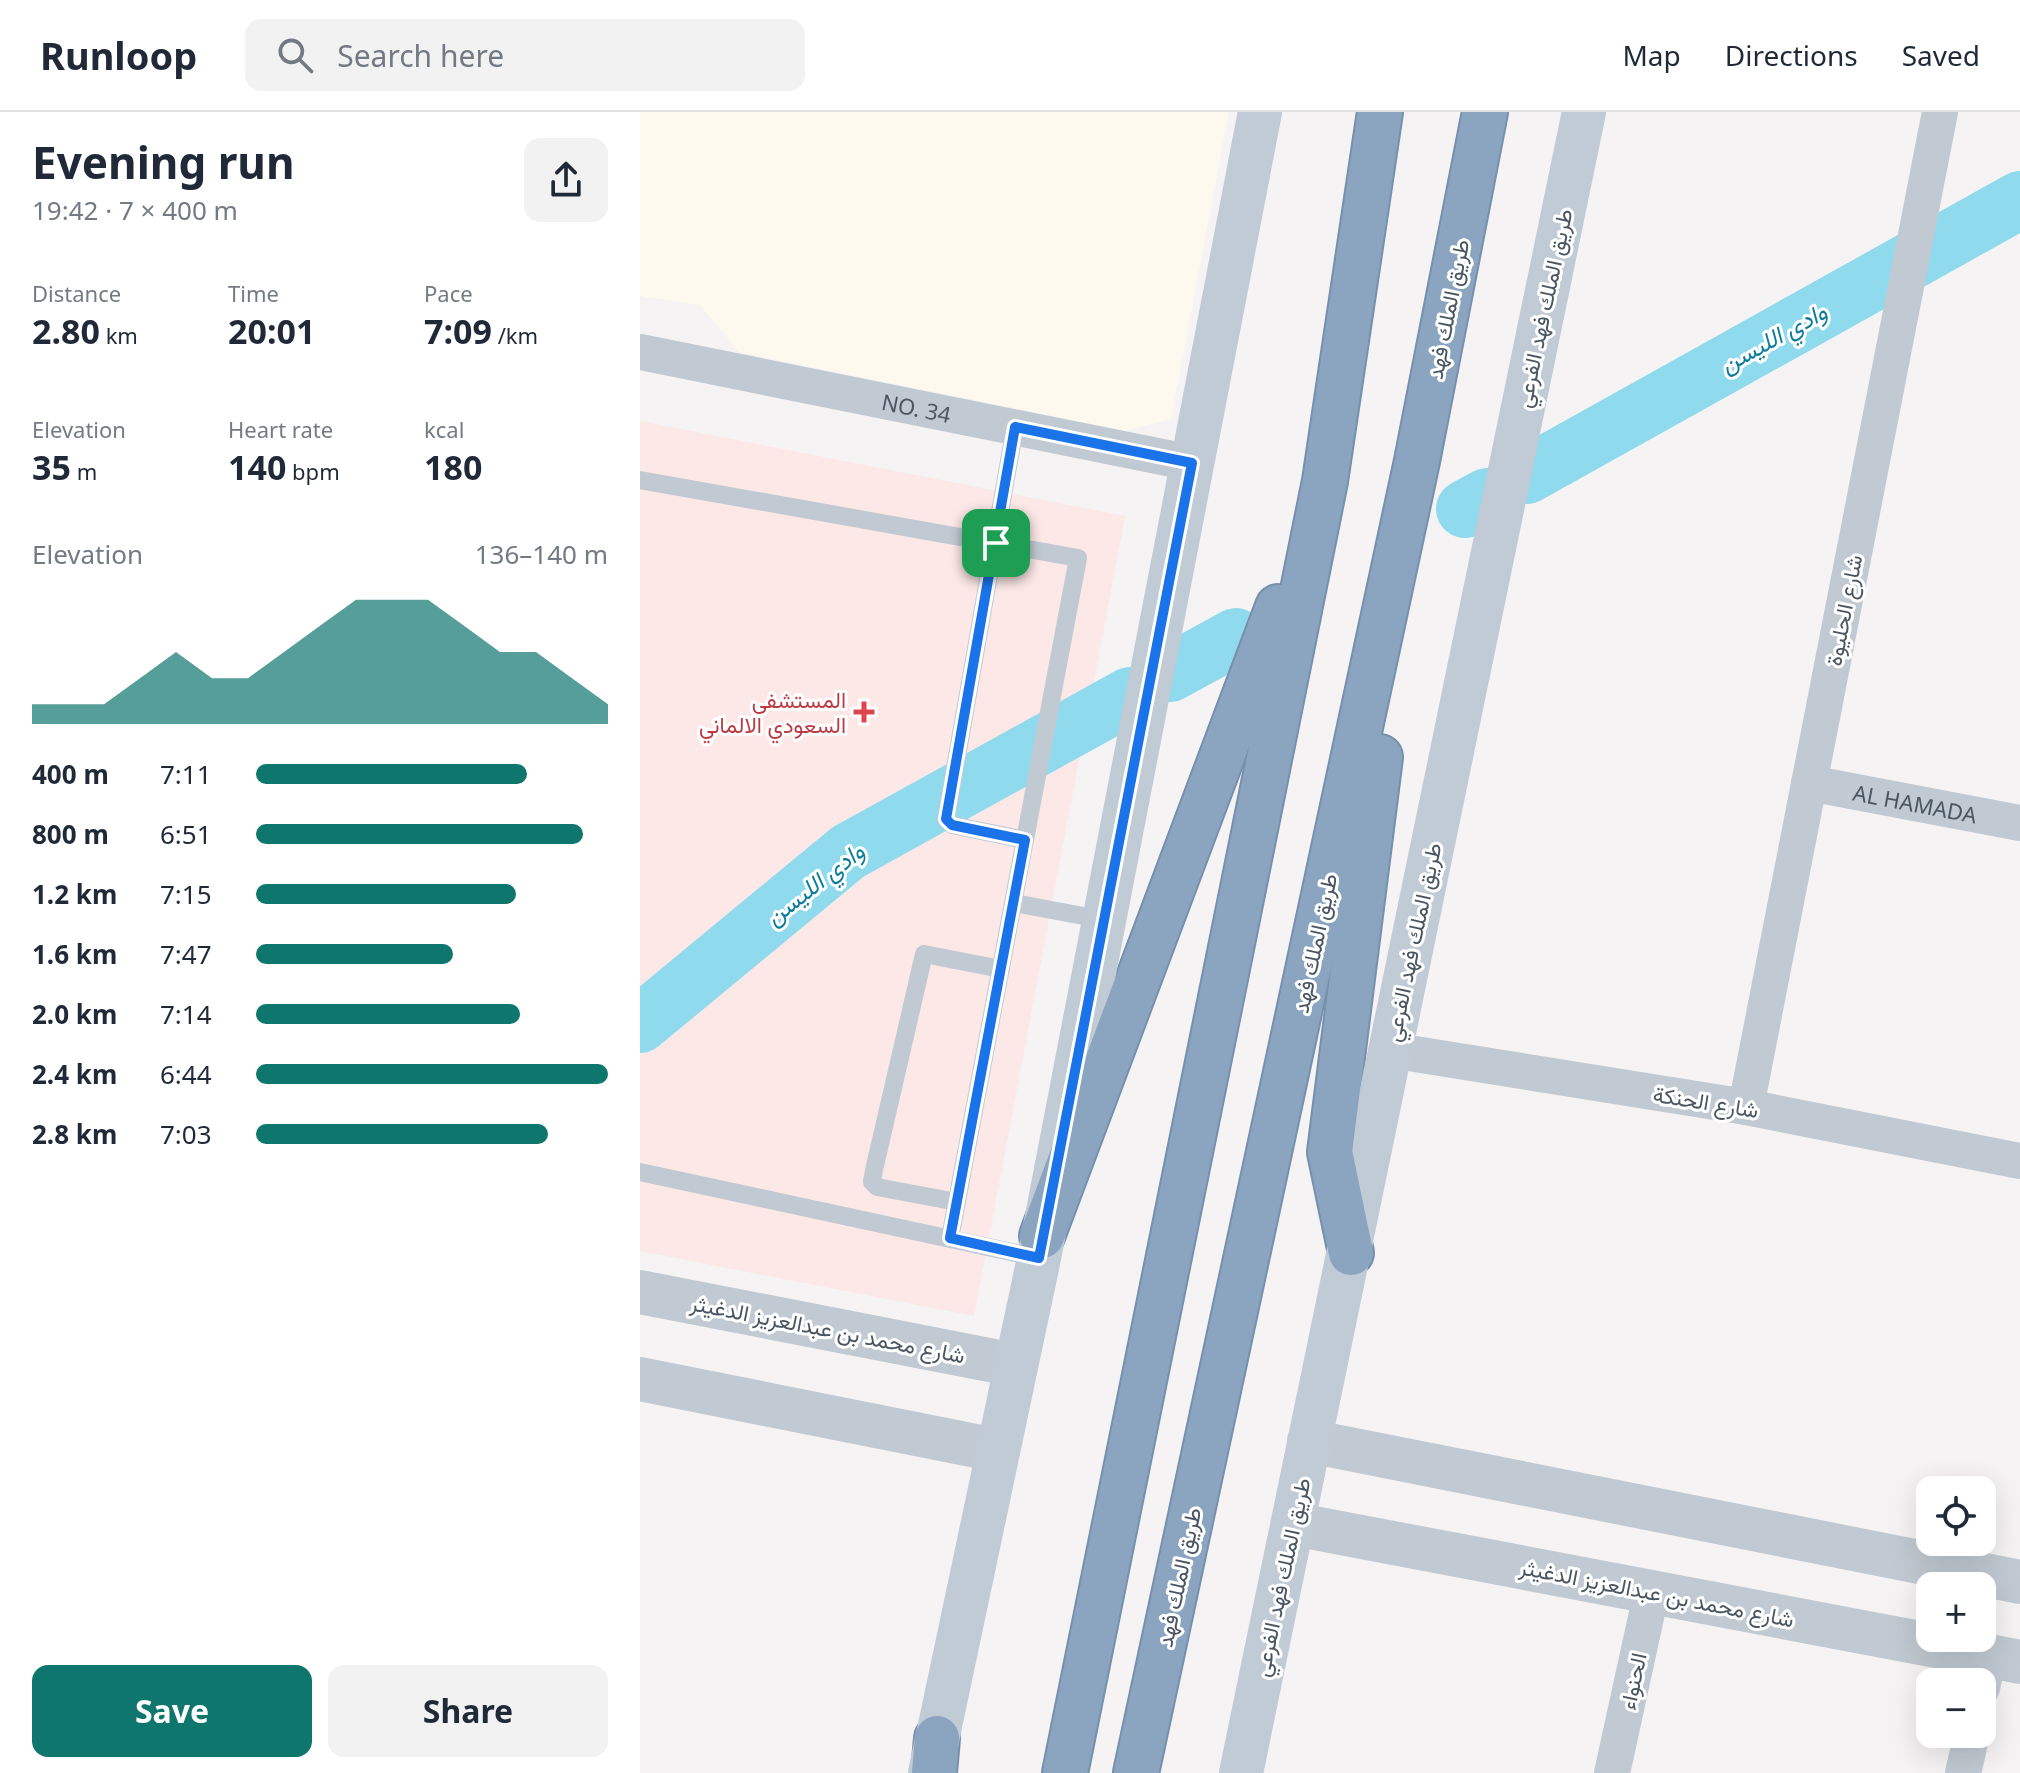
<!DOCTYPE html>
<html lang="en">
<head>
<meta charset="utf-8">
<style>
  body { margin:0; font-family:"Noto Sans",Vazirmatn,sans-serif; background:#f2f2f3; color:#1f2937; height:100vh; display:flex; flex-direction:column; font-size:30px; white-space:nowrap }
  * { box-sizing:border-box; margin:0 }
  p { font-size:26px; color:#747a83 }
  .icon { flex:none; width:44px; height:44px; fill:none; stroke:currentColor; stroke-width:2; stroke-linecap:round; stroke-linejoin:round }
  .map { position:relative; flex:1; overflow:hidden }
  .sheet { display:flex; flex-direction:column; background:#fff; width:640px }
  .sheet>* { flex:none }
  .tools { position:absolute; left:1276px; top:1364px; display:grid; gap:16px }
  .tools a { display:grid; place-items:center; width:80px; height:80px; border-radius:16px; background:#fff; box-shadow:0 8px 32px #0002; font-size:40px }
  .pin { position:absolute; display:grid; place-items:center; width:68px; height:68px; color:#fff; margin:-34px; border-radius:16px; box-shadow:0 4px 12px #0006 }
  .round { display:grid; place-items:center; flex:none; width:84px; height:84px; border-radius:16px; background:#f2f2f3 }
  .summary { display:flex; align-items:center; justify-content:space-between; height:136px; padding:0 32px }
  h1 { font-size:44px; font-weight:700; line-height:60px }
  .stats { display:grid; grid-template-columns:repeat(3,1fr); gap:12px; height:136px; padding:8px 32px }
  .stats div { display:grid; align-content:center }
  .stats b { font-size:34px; font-weight:700 }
  .stats small { font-size:22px; font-weight:400 }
  .stats p { font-size:22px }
  .chart { height:224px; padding:16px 32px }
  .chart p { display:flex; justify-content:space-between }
  .chart svg { width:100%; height:144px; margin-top:8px; fill:#0f766e; opacity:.7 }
  .primary-button { display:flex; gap:16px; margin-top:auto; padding:16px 32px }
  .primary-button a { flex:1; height:92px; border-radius:16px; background:#0f766e; color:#fff; font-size:32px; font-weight:700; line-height:92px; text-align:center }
  .primary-button a+a { background:#f2f2f3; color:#1f2937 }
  ul { padding:0 32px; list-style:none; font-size:26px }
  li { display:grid; grid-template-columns:128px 96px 1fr; align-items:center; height:60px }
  li i { height:20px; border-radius:10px; background:#0f766e }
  header { display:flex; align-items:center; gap:48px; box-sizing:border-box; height:112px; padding:0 40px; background:#fff; border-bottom:2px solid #e0e1e3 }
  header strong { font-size:38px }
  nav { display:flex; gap:44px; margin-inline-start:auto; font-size:28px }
  .search { width:560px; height:72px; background:#f2f2f3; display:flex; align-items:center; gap:20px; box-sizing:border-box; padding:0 28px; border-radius:16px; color:#747a83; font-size:30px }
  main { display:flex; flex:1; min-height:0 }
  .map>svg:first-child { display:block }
  .commercial { fill:#fdf9ef }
  .medical { fill:#fce8e6 }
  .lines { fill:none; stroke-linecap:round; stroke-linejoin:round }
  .river { stroke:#90daee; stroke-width:58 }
  .motorway-casing { stroke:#7690ad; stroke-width:48 }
  .service { stroke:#c1cad2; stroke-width:18 }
  .minor { stroke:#c1cad2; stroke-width:36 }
  .tertiary { stroke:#c1cad2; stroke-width:44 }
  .secondary { stroke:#c1cbd6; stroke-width:44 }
  .motorway { stroke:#8ba5c1; stroke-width:44 }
  .route-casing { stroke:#fff; stroke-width:16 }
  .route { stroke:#1a73e8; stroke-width:10 }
  .health-dot { fill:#e0444e; stroke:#fff; stroke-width:3 }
  .labels { text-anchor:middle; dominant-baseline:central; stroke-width:6; stroke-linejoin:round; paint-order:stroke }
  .street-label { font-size:22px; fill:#4a5661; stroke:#fff }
  .health-label { font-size:22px; fill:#be3a42; stroke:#fff; text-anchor:end }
  .water-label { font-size:24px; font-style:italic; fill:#0c7c9b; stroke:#fff }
</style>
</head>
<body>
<header>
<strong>Runloop</strong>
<div class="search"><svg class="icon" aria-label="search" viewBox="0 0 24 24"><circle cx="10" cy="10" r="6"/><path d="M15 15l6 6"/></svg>Search here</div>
<nav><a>Map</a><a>Directions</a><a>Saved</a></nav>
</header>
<main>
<section class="sheet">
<div class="summary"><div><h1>Evening run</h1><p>19:42 · 7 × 400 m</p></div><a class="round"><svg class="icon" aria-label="share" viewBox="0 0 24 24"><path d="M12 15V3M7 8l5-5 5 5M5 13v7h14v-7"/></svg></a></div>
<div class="stats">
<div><p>Distance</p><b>2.80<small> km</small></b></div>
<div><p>Time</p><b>20:01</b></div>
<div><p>Pace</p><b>7:09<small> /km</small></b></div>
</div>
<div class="stats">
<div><p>Elevation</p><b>35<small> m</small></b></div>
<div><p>Heart rate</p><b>140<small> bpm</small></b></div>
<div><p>kcal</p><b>180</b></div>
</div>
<div class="chart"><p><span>Elevation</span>136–140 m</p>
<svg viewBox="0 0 160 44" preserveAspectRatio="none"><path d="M0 44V38L10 38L20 38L30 30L40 22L50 30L60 30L70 22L80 14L90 6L100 6L110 6L120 14L130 22L140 22L150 30L160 38V44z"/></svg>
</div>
<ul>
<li><b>400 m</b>7:11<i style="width:77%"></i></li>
<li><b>800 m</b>6:51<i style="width:93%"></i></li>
<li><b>1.2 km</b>7:15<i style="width:74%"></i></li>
<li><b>1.6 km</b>7:47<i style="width:56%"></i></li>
<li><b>2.0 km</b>7:14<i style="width:75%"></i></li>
<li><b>2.4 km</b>6:44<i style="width:100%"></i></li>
<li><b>2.8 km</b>7:03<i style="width:83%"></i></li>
</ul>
<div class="primary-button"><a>Save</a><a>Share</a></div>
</section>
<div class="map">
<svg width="1380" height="1661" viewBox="0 0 1380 1661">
  <rect width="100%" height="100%" fill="#f5f3f3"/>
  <path class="commercial" d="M0,0H589L531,307L485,319L99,240L60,193L0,184Z"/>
  <path class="medical" d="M0,309L485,404L334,1204L0,1139Z"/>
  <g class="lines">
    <g class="river">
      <path d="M887,363L1380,88"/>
      <path d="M825,397L847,385"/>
      <path d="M530,561L596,525"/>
      <path d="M0,912L208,740L490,584"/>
    </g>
    <g class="motorway-casing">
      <g id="motorway">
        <path d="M402,1124L638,495"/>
        <path d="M711,1141L690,1040L740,645"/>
        <path d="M294,1661L297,1626"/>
        <path d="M425,1661L685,369L740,0"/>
        <path d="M496,1661L777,349L845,0"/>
      </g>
    </g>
    <g class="service">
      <path d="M375,315L306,707L312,713L385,728"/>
      <path d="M0,368L438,446L310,1126"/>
      <path d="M374,791L465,808"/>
      <path d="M0,1060L399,1146"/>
      <path d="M317,1090L237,1075L232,1070L234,1058L284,842L361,857"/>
    </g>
    <g class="minor">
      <path id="s1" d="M0,240L552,351"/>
      <path id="s2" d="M1169,671L1380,711"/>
      <path d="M750,938L1106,995L1380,1049"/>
      <path d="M1106,995L1300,0"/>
      <path d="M1342,1576L1349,1544"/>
      <path d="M972,1661L1012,1478"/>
      <path d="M1323,1661L1332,1622"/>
    </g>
    <g class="tertiary">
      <path d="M0,1180L375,1253"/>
      <path d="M0,1267L356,1338"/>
      <path d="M669,1329L1380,1470"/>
      <path d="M653,1412L1380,1550"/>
    </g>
    <g class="secondary">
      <path d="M290,1661L399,1146L620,0"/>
      <path d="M601,1661L944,0"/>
    </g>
    <use href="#motorway" class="motorway"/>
  </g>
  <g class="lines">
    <g class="route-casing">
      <path id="route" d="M375,315L552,351L399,1146L310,1126L385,728L312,713L306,707Z"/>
    </g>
    <use href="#route" class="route"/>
  </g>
  <path class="health-dot" d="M220 588h8v8h8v8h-8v8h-8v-8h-8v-8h8z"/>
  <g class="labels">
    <g class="street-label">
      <text transform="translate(903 196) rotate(-78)">طريق الملك فهد الفرعي</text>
      <text transform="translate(807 197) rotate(-79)">طريق الملك فهد</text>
      <text stroke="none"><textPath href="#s1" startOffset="282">NO. 34</textPath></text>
      <text transform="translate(1203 498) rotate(-79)">شارع الحليوة</text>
      <text stroke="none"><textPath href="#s2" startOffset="108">AL HAMADA</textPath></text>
      <text transform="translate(772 830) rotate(-78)">طريق الملك فهد الفرعي</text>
      <text transform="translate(674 831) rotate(-78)">طريق الملك فهد</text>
      <text transform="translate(1066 989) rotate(9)">شارع الحنكة</text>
      <text transform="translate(188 1216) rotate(11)">شارع محمد بن عبدالعزيز الدغيثر</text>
      <text transform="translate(538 1465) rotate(-78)">طريق الملك فهد</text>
      <text transform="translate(641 1465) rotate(-78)">طريق الملك فهد الفرعي</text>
      <text transform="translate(1017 1480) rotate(11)">شارع محمد بن عبدالعزيز الدغيثر</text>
      <text transform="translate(992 1569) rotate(-78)">الحنواء</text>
    </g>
    <g class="health-label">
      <text x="206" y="587">المستشفى<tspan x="206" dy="25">السعودي الالماني</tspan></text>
    </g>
    <g class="water-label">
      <text transform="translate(1133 225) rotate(-29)">وادي الليسن</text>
      <text transform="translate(174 771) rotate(-38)">وادي الليسن</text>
    </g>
  </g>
</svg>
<div class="tools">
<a><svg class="icon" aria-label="locate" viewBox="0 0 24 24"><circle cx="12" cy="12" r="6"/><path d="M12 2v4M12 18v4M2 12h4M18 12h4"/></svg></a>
<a>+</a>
<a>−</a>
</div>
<div class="pin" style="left:356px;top:431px;background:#1e9e55"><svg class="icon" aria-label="arrive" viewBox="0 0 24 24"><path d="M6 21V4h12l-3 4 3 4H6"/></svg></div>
</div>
</main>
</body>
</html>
